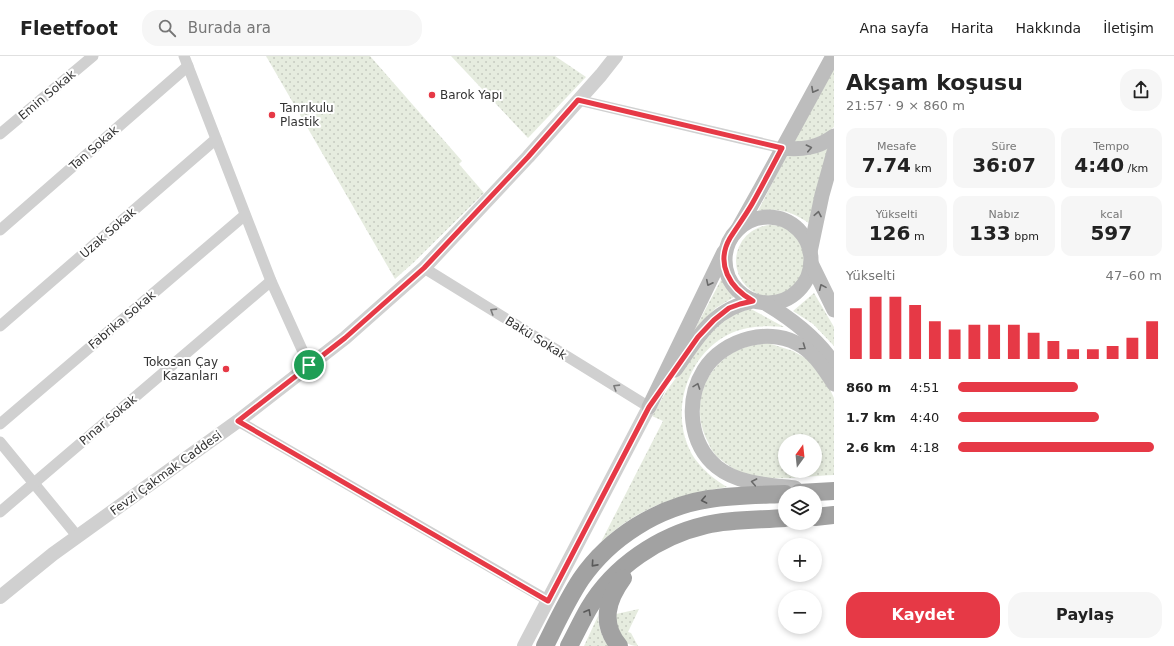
<!DOCTYPE html>
<html lang="tr">
<head>
<meta charset="utf-8">
<style>
  body { margin:0; font-family:"DejaVu Sans",sans-serif; background:#f6f6f6; color:#222; height:100vh; display:flex; flex-direction:column; font-size:15px; white-space:nowrap }
  * { box-sizing:border-box; margin:0 }
  p { font-size:13px; color:#767676 }
  .icon { flex:none; width:22px; height:22px; fill:none; stroke:currentColor; stroke-width:2; stroke-linecap:round; stroke-linejoin:round }
  .map { position:relative; flex:1; overflow:hidden }
  .panel { display:flex; flex-direction:column; background:#fff; width:340px }
  .panel>* { flex:none }
  .needle { width:26px; rotate:15deg }
  .tools { position:absolute; left:778px; top:378px; display:grid; gap:8px }
  .tools a { display:grid; place-items:center; width:44px; height:44px; border-radius:50%; background:#fff; box-shadow:0 2px 6px #0003; font-size:20px }
  .pin { position:absolute; display:grid; place-items:center; width:34px; height:34px; color:#fff; margin:-17px; border:2px solid #fff; border-radius:50%; box-shadow:0 1px 4px #0007 }
  .round { display:grid; place-items:center; flex:none; width:42px; height:42px; border-radius:16px; background:#f6f6f6 }
  .headline { display:flex; align-items:center; justify-content:space-between; height:68px; padding:0 12px }
  h1 { font-size:22px; font-weight:700; line-height:30px }
  .figures { display:grid; grid-template-columns:repeat(3,1fr); gap:6px; height:68px; padding:4px 12px }
  .figures div { display:grid; align-content:center; border-radius:10px; background:#f6f6f6; text-align:center }
  .figures b { font-size:20px; font-weight:700 }
  .figures small { font-size:11px; font-weight:400 }
  .figures p { font-size:11px }
  .chart { height:112px; padding:8px 12px }
  .chart p { display:flex; justify-content:space-between }
  .chart svg { width:100%; height:72px; margin-top:4px; stroke:#e63946; stroke-width:6 }
  .cta { display:flex; gap:8px; margin-top:auto; padding:8px 12px }
  .cta a { flex:1; height:46px; border-radius:16px; background:#e63946; color:#fff; font-size:16px; font-weight:700; line-height:46px; text-align:center }
  .cta a+a { background:#f6f6f6; color:#222 }
  ul { padding:0 12px; list-style:none; font-size:13px }
  li { display:grid; grid-template-columns:64px 48px 1fr; align-items:center; height:30px }
  li i { height:10px; border-radius:5px; background:#e63946 }
  header { display:flex; align-items:center; gap:24px; box-sizing:border-box; height:56px; padding:0 20px; background:#fff; border-bottom:1px solid #e0e0e0 }
  header strong { font-size:19px }
  nav { display:flex; gap:22px; margin-inline-start:auto; font-size:14px }
  .search { width:280px; height:36px; background:#f6f6f6; display:flex; align-items:center; gap:10px; box-sizing:border-box; padding:0 14px; border-radius:16px; color:#767676; font-size:15px }
  main { display:flex; flex:1; min-height:0 }
  .map>svg:first-child { display:block }
  .grass { fill:url(#grass-dots); fill-rule:evenodd }
  .lines { fill:none; stroke-linecap:round; stroke-linejoin:round }
  .minor { stroke:#d0d0d0; stroke-width:11 }
  .tertiary { stroke:#d0d0d0; stroke-width:14 }
  .secondary { stroke:#bdbdbd; stroke-width:15 }
  .trunk { stroke:#a2a2a2; stroke-width:18 }
  .oneway { stroke:#6a6a6a }
  .oneway2 { stroke:#7a7a7a }
  .oneway3 { stroke:#5a5a5a }
  .route-casing { stroke:#fff; stroke-width:8 }
  .route { stroke:#e63946; stroke-width:5 }
  .poi-dot { fill:#e63946; stroke:#fff; stroke-width:1.5 }
  .labels { text-anchor:middle; dominant-baseline:central; stroke-width:4; stroke-linejoin:round; paint-order:stroke }
  .street-label { font-size:12px; fill:#333; stroke:#fff }
  .poi-label { font-size:12px; fill:#333; stroke:#fff; text-anchor:start }
</style>
</head>
<body>
<header>
<strong>Fleetfoot</strong>
<div class="search"><svg class="icon" aria-label="search" viewBox="0 0 24 24"><circle cx="10" cy="10" r="6"/><path d="M15 15l6 6"/></svg>Burada ara</div>
<nav><a>Ana sayfa</a><a>Harita</a><a>Hakkında</a><a>İletişim</a></nav>
</header>
<main>
<div class="map">
<svg width="834" height="590" viewBox="0 0 834 590">
  <defs>
    <pattern id="grass-dots" width="8" height="8" patternUnits="userSpaceOnUse"><rect width="8" height="8" fill="#e6ecdf"/><path d="M2 2h.1M6 6h.1" fill="none" stroke="#c6cbc0" stroke-width="1.8" stroke-linecap="round"/></pattern>
  </defs>
  <rect width="100%" height="100%" fill="#fff"/>
  <g class="grass">
    <path d="M266,0H370L462,105L459,108L484,137L413,207L395,223Z"/>
    <path d="M451,0H555L586,21L528,82Z"/>
    <path d="M834,12V71C822,82 808,85 792,87Z"/>
    <path d="M829,92L810,168C794,156 778,151 758,155L787,98Z"/>
    <circle cx="772" cy="205" r="36"/>
    <path d="M722,222L734,241L716,252L694,275Z"/>
    <path d="M814,237L834,271V290L813,268L793,255Z"/>
    <path d="M751,253L784,271C763,269 741,270 722,282C683,307 669,364 695,403C704,415 715,424 727,431C676,439 639,451 601,486L663,365L652,360L667,334L705,283L728,259Z"/>
    <path d="M768,287L793,295L809,304L824,321L834,342V419C809,420 769,426 746,419C738,417 732,411 725,407C722,404 716,401 714,397C711,394 710,390 708,386C692,356 700,320 728,300C740,291 754,289 768,287ZM785,385H815V415H785Z"/>
    <path d="M639,553L628,576L631,577L638,590C620,590 617,572 616,558Z"/>
    <path d="M598,560C599,572 601,581 609,590H584Z"/>
  </g>
  <g class="lines">
    <g class="minor">
      <path d="M184,0L271,225L309,309"/>
      <path d="M578,44L782,92"/>
      <path d="M0,78L93,0"/>
      <path d="M0,174L188,10"/>
      <path d="M424,212L649,351"/>
      <path d="M0,270L216,83"/>
      <path d="M238,365L549,545"/>
      <path d="M0,368L245,159"/>
      <path d="M0,386L78,481"/>
      <path d="M0,456L271,225"/>
    </g>
    <g class="tertiary">
      <path d="M0,541L53,498L238,365L345,282L424,212L528,101L601,19L616,0"/>
      <path d="M524,590L649,351"/>
    </g>
    <g class="secondary">
      <path d="M782,92C802,94 818,92 834,80"/>
      <circle cx="768" cy="204" r="43"/>
      <path d="M738,173L761,132L833,0"/>
      <path d="M810,196L822,139L834,96"/>
      <path d="M811,207L834,254"/>
      <path d="M765,247C792,263 817,282 834,308"/>
      <path d="M675,314C697,283 712,253 753,245"/>
      <path d="M649,351L724,196"/>
      <path d="M795,432C770,429 738,428 717,411C689,388 685,345 704,314C723,283 772,269 803,291C816,300 825,314 834,328"/>
    </g>
    <g class="trunk">
      <path d="M799,437L834,435"/>
      <path d="M815,461L834,459"/>
      <path d="M545,590C556,568 567,544 581,523C610,481 658,451 709,443C734,439 760,439 785,438"/>
      <path d="M569,590C576,577 582,564 589,552C614,510 659,480 706,469C731,463 759,464 785,462"/>
      <path d="M619,590C600,567 607,544 623,522"/>
    </g>
  </g>
  <defs><path id="oneway-chevron" d="M-2-3.5L2.5 0L-2 3.5" fill="none" stroke-width="1.6" stroke-linecap="round" stroke-linejoin="round"/></defs>
  <g class="oneway">
    <use href="#oneway-chevron" transform="translate(814 34) rotate(119)"/>
    <use href="#oneway-chevron" transform="translate(809 92) rotate(-13)"/>
    <use href="#oneway-chevron" transform="translate(818 158) rotate(-79)"/>
    <use href="#oneway-chevron" transform="translate(709 227) rotate(116)"/>
    <use href="#oneway-chevron" transform="translate(822 231) rotate(-114)"/>
    <use href="#oneway-chevron" transform="translate(803 291) rotate(35)"/>
    <use href="#oneway-chevron" transform="translate(697 330) rotate(-70)"/>
    <use href="#oneway-chevron" transform="translate(754 426) rotate(-169)"/>
  </g>
  <g class="oneway2">
    <use href="#oneway-chevron" transform="translate(493 255) rotate(-148)"/>
    <use href="#oneway-chevron" transform="translate(616 331) rotate(-148)"/>
  </g>
  <g class="oneway3">
    <use href="#oneway-chevron" transform="translate(704 444) rotate(169)"/>
    <use href="#oneway-chevron" transform="translate(594 508) rotate(132)"/>
    <use href="#oneway-chevron" transform="translate(588 556) rotate(-61)"/>
  </g>
  <g class="lines">
    <g class="route-casing">
      <path id="route" d="M578,44L782,92C772,111 762,130 752,148C745,160 737,171 730,182C715,208 730,232 753,245L740,248L729,252L714,264L698,281L649,351L548,545L238,365L345,282L424,212L528,101Z"/>
    </g>
    <use href="#route" class="route"/>
  </g>
  <g class="poi-dot">
    <circle cx="432" cy="39" r="4"/>
    <circle cx="272" cy="59" r="4"/>
    <circle cx="226" cy="313" r="4"/>
  </g>
  <g class="labels">
    <g class="street-label">
      <text transform="translate(47 39) rotate(-40)">Emin Sokak</text>
      <text transform="translate(94 92) rotate(-41)">Tan Sokak</text>
      <text transform="translate(108 177) rotate(-41)">Uzak Sokak</text>
      <text transform="translate(122 264) rotate(-40)">Fabrika Sokak</text>
      <text transform="translate(536 282) rotate(32)">Bakü Sokak</text>
      <text transform="translate(108 364) rotate(-40)">Pınar Sokak</text>
      <text transform="translate(166 417) rotate(-36)">Fevzi Çakmak Caddesi</text>
    </g>
    <g class="poi-label">
      <text x="440" y="39">Barok Yapı</text>
      <text x="280" y="52">Tanrıkulu<tspan x="280" dy="14">Plastik</tspan></text>
      <text x="218" y="306" text-anchor="end">Tokosan Çay<tspan x="218" dy="14">Kazanları</tspan></text>
    </g>
  </g>
</svg>
<div class="tools">
<a><svg class="needle" viewBox="-14 -14 28 28"><path d="M0-13l5 13h-10z" fill="#e53935"/><path d="M0 13l5-13h-10z" fill="#767676"/></svg></a>
<a><svg class="icon" aria-label="layers" viewBox="0 0 24 24"><path d="M12 4l9 5-9 5-9-5zM3 14l9 5 9-5"/></svg></a>
<a>+</a>
<a>−</a>
</div>
<div class="pin" style="left:309px;top:309px;background:#1e9e55"><svg class="icon" aria-label="arrive" viewBox="0 0 24 24"><path d="M6 21V4h12l-3 4 3 4H6"/></svg></div>
</div>
<section class="panel">
<div class="headline"><div><h1>Akşam koşusu</h1><p>21:57 · 9 × 860 m</p></div><a class="round"><svg class="icon" aria-label="share" viewBox="0 0 24 24"><path d="M12 15V3M7 8l5-5 5 5M5 13v7h14v-7"/></svg></a></div>
<div class="figures">
<div><p>Mesafe</p><b>7.74<small> km</small></b></div>
<div><p>Süre</p><b>36:07</b></div>
<div><p>Tempo</p><b>4:40<small> /km</small></b></div>
</div>
<div class="figures">
<div><p>Yükselti</p><b>126<small> m</small></b></div>
<div><p>Nabız</p><b>133<small> bpm</small></b></div>
<div><p>kcal</p><b>597</b></div>
</div>
<div class="chart"><p><span>Yükselti</span>47–60 m</p>
<svg viewBox="0 0 160 44" preserveAspectRatio="none"><path d="M5 44V13M15 44V6M25 44V6M35 44V11M45 44V21M55 44V26M65 44V23M75 44V23M85 44V23M95 44V28M105 44V33M115 44V38M125 44V38M135 44V36M145 44V31M155 44V21"/></svg>
</div>
<ul>
<li><b>860 m</b>4:51<i style="width:59%"></i></li>
<li><b>1.7 km</b>4:40<i style="width:69%"></i></li>
<li><b>2.6 km</b>4:18<i style="width:96%"></i></li>
</ul>
<div class="cta"><a>Kaydet</a><a>Paylaş</a></div>
</section>
</main>
</body>
</html>
